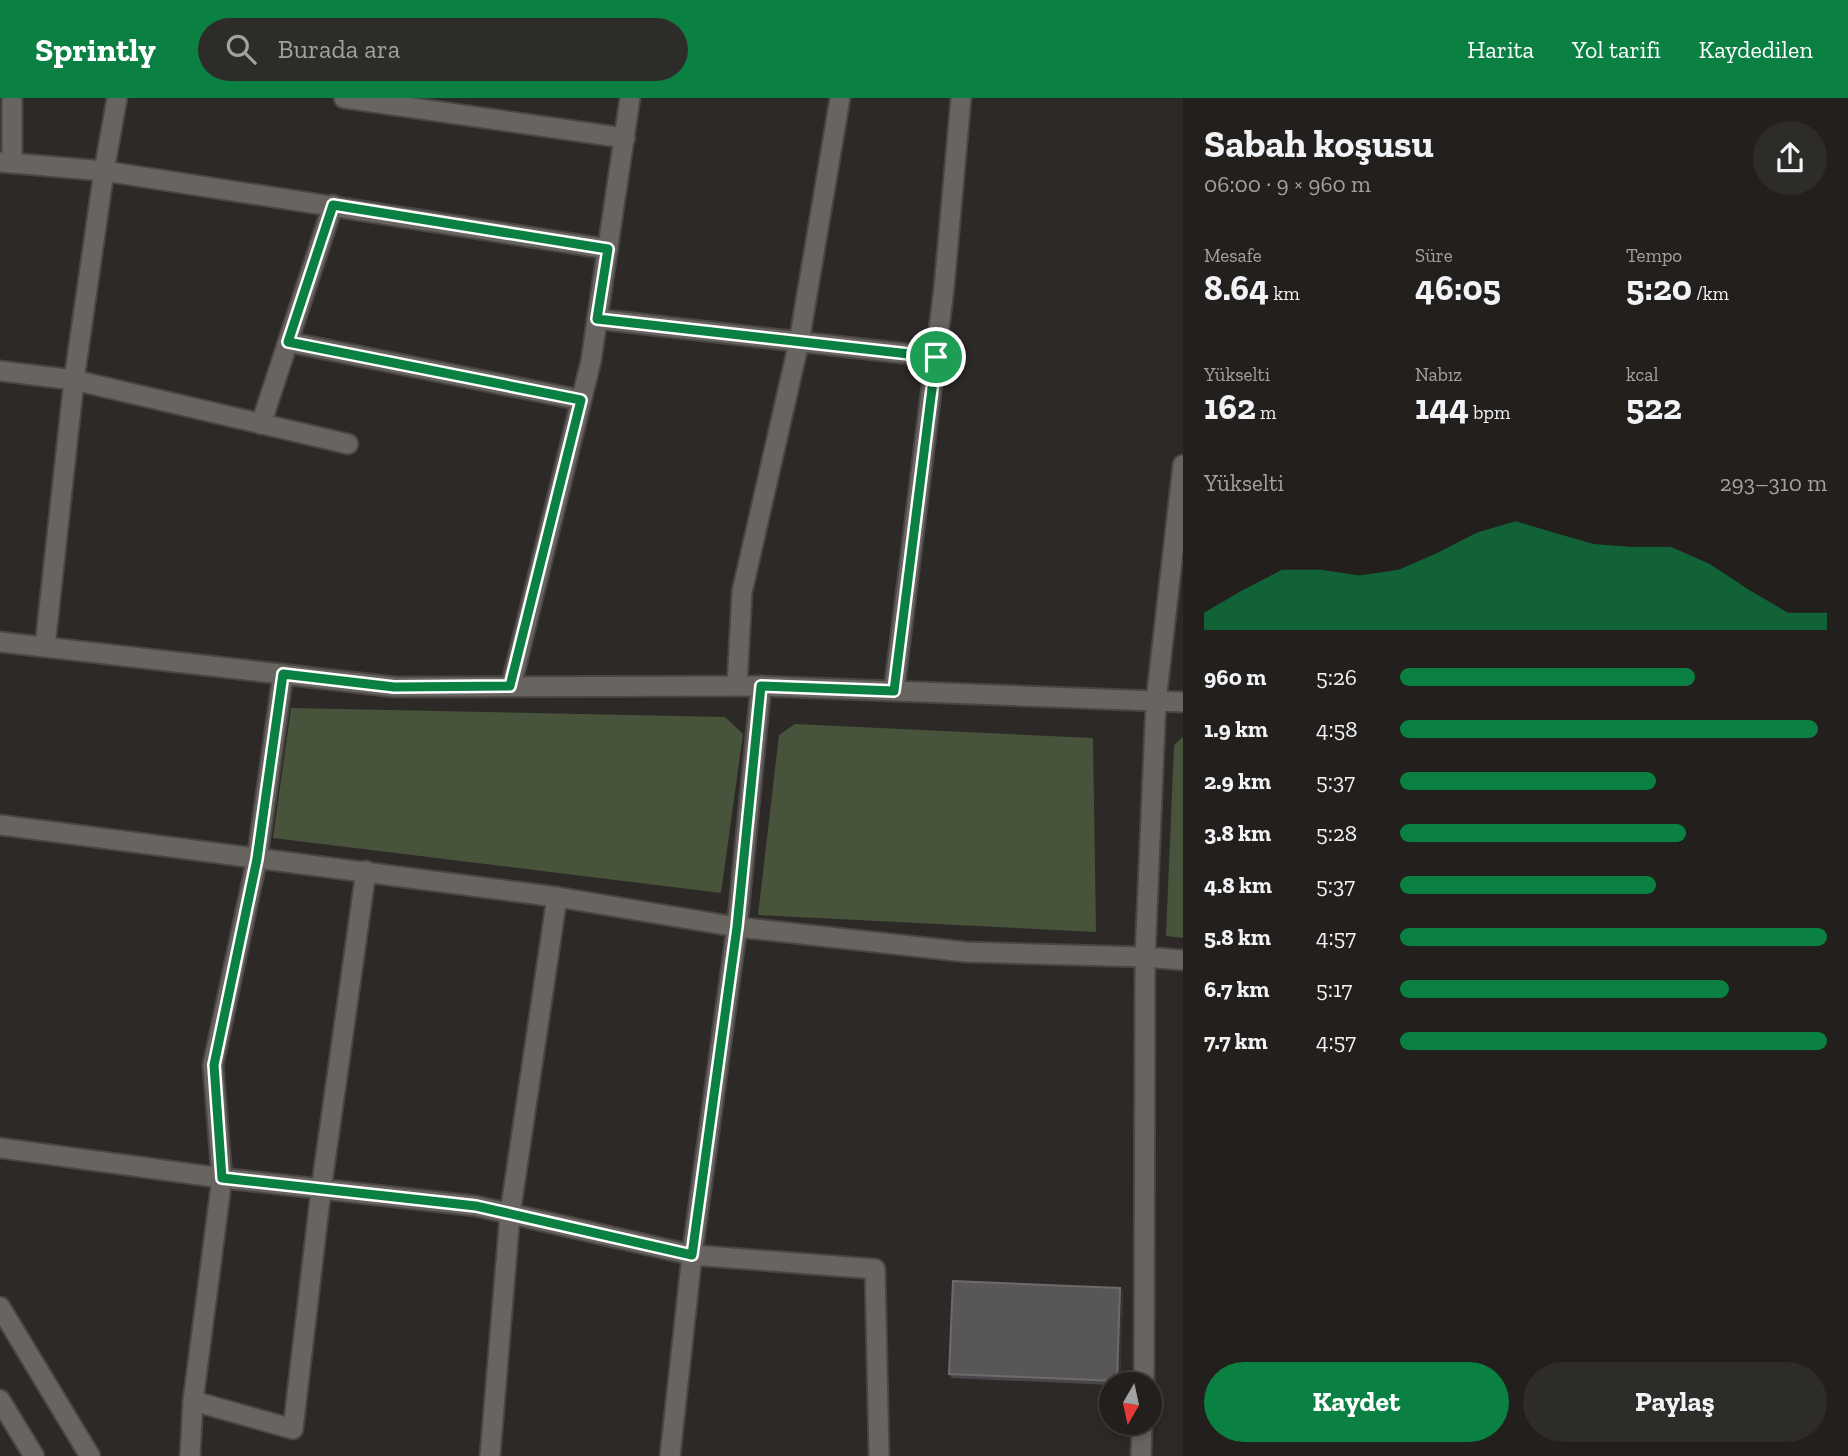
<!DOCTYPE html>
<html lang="tr">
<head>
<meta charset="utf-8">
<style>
  body { margin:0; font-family:"Zilla Slab",serif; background:#2e2c29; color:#f1f3f6; height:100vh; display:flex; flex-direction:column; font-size:26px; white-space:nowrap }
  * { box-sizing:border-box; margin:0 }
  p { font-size:23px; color:#a2a2a3 }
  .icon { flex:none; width:38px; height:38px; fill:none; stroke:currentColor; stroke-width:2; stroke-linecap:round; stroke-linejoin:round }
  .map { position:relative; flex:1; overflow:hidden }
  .sheet { display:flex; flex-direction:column; background:#221f1c; width:665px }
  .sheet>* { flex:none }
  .needle { width:46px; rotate:189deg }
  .fabs { position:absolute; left:1099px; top:1274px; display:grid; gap:14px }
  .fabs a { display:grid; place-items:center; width:63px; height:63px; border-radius:50%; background:#221f1c; box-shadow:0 4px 10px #0003,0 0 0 2px #3f3d3b; font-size:35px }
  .pin { position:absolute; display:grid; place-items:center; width:60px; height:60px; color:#fff; margin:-30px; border:4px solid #fff; border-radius:50%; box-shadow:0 2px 7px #0007 }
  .round { display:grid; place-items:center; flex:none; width:74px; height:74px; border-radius:37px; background:#2e2c29 }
  .summary { display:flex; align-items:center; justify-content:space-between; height:119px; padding:0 21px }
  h1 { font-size:38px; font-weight:800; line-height:52px }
  .metrics { display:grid; grid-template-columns:repeat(3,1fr); gap:10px; height:119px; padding:7px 21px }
  .metrics div { display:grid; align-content:center }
  .metrics b { font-size:35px; font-weight:800 }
  .metrics small { font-size:19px; font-weight:400 }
  .metrics p { font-size:19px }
  .chart { height:196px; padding:14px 21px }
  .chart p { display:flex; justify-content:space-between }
  .chart svg { width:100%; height:126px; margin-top:7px; fill:#0b8043; opacity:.7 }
  .primary-button { display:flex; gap:14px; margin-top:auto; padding:14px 21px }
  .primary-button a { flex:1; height:80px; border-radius:42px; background:#0b8043; color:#fff; font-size:28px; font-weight:800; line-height:80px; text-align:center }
  .primary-button a+a { background:#2e2c29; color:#f1f3f6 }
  ul { padding:0 21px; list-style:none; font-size:23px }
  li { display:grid; grid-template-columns:112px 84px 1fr; align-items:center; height:52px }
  li i { height:18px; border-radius:9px; background:#0b8043 }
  header { display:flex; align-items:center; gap:42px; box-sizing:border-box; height:98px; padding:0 35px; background:#0b8043; color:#fff }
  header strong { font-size:33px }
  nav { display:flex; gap:38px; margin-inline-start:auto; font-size:24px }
  .search { width:490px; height:63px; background:#2e2c29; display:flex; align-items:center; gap:18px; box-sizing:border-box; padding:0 24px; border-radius:38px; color:#a2a2a3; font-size:26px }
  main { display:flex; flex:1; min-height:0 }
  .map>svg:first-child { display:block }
  .green { fill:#47543b }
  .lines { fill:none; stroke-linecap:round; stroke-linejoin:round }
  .minor-casing { stroke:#484542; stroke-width:23 }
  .tertiary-casing { stroke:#484542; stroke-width:23 }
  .minor { stroke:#686460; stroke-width:19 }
  .tertiary { stroke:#686460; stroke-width:19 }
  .wall { fill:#494649 }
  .shaded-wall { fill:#373434 }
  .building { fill:#595658; stroke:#6d6a6b; stroke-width:2 }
  .route-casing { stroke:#fff; stroke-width:14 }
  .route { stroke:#0b8043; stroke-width:9 }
</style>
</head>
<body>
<header>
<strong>Sprintly</strong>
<div class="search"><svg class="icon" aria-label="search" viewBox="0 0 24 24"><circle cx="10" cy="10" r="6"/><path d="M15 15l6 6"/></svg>Burada ara</div>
<nav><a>Harita</a><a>Yol tarifi</a><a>Kaydedilen</a></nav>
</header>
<main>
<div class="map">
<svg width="1183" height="1358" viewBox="0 0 1183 1358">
  <rect width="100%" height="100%" fill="#2d2926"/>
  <g class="green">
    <path d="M291,610L725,619L743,636L721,795L273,740Z"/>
    <path d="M795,626L1093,640L1096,834L758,817L779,637Z"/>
    <path d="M1183,639V840L1166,838L1174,647Z"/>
  </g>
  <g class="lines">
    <g class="minor-casing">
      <g id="minor">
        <path d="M344,0L625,40"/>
        <path d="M0,64L104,73L608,151"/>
        <path d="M12,65V0"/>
        <path d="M597,221L936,259"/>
        <path d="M288,244L581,302"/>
        <path d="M0,273L74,282L348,346"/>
        <path d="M261,326L333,107"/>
        <path d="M0,544L395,589L761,588L1183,604"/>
        <path d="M45,548L74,282L104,73L117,0"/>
        <path d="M511,588L591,263L630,0"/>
        <path d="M737,588L742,494L799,244L840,0"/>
        <path d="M894,593L944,190L961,0"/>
        <path d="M0,727L557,799L737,829L966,854L1145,859L1183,862"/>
        <path d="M0,1050L222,1080L476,1108L692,1157L875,1171L879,1358"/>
        <path d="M1144,1286L1145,859L1156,603L1183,367"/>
        <path d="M193,1303L293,1331L321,1092L366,773"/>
        <path d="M190,1358L193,1303L222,1080L213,967L257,761L283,576"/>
        <path d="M490,1358L510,1116L557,799"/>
        <path d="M670,1358L692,1157L737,829L761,588"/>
        <path d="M1141,1358L1142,1325"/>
      </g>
    </g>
    <g class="tertiary-casing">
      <g id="tertiary">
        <path d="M0,1209L90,1358"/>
        <path d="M0,1302L34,1358"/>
      </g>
    </g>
    <use href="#minor" class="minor"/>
    <use href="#tertiary" class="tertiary"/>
  </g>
  <path class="wall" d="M1120,1190L1123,1194L1120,1286L1111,1287L952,1280L949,1276Z"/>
  <path class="shaded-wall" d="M1120,1190L1123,1194L1120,1286H1119L1117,1283Z"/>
  <path class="building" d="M953,1183L1120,1190L1117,1283L949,1276Z"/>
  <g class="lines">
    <g class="route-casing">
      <path id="route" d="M333,107L608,151L597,221L936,259L894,593L761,588L737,829L692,1157L476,1108L222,1080L214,967L257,761L283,576L394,589L510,588L581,302L288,244Z"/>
    </g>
    <use href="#route" class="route"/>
  </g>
</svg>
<div class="fabs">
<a><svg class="needle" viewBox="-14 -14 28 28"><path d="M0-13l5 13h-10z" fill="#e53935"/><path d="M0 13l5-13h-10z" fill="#a2a2a3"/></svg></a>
</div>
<div class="pin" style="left:936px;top:259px;background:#1e9e55"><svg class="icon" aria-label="arrive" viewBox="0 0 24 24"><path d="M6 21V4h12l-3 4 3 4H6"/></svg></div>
</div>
<section class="sheet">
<div class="summary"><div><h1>Sabah koşusu</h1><p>06:00 · 9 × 960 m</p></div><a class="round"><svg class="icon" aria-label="share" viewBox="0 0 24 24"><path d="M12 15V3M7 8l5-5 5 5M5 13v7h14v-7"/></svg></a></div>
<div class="metrics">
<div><p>Mesafe</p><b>8.64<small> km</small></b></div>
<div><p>Süre</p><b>46:05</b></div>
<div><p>Tempo</p><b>5:20<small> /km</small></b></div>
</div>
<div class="metrics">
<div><p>Yükselti</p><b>162<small> m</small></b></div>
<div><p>Nabız</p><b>144<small> bpm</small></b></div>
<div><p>kcal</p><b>522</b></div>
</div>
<div class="chart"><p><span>Yükselti</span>293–310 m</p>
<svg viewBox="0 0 160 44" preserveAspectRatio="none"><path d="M0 44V38L10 30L20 23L30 23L40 25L50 23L60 17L70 10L80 6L90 10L100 14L110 15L120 15L130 21L140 30L150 38L160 38V44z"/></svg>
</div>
<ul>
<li><b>960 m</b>5:26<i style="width:69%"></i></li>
<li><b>1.9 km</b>4:58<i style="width:98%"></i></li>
<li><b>2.9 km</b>5:37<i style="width:60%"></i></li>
<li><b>3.8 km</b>5:28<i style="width:67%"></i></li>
<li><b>4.8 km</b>5:37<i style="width:60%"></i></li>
<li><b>5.8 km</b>4:57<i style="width:100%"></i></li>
<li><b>6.7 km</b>5:17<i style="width:77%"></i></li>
<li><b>7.7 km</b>4:57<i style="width:100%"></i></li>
</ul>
<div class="primary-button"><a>Kaydet</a><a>Paylaş</a></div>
</section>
</main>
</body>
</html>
